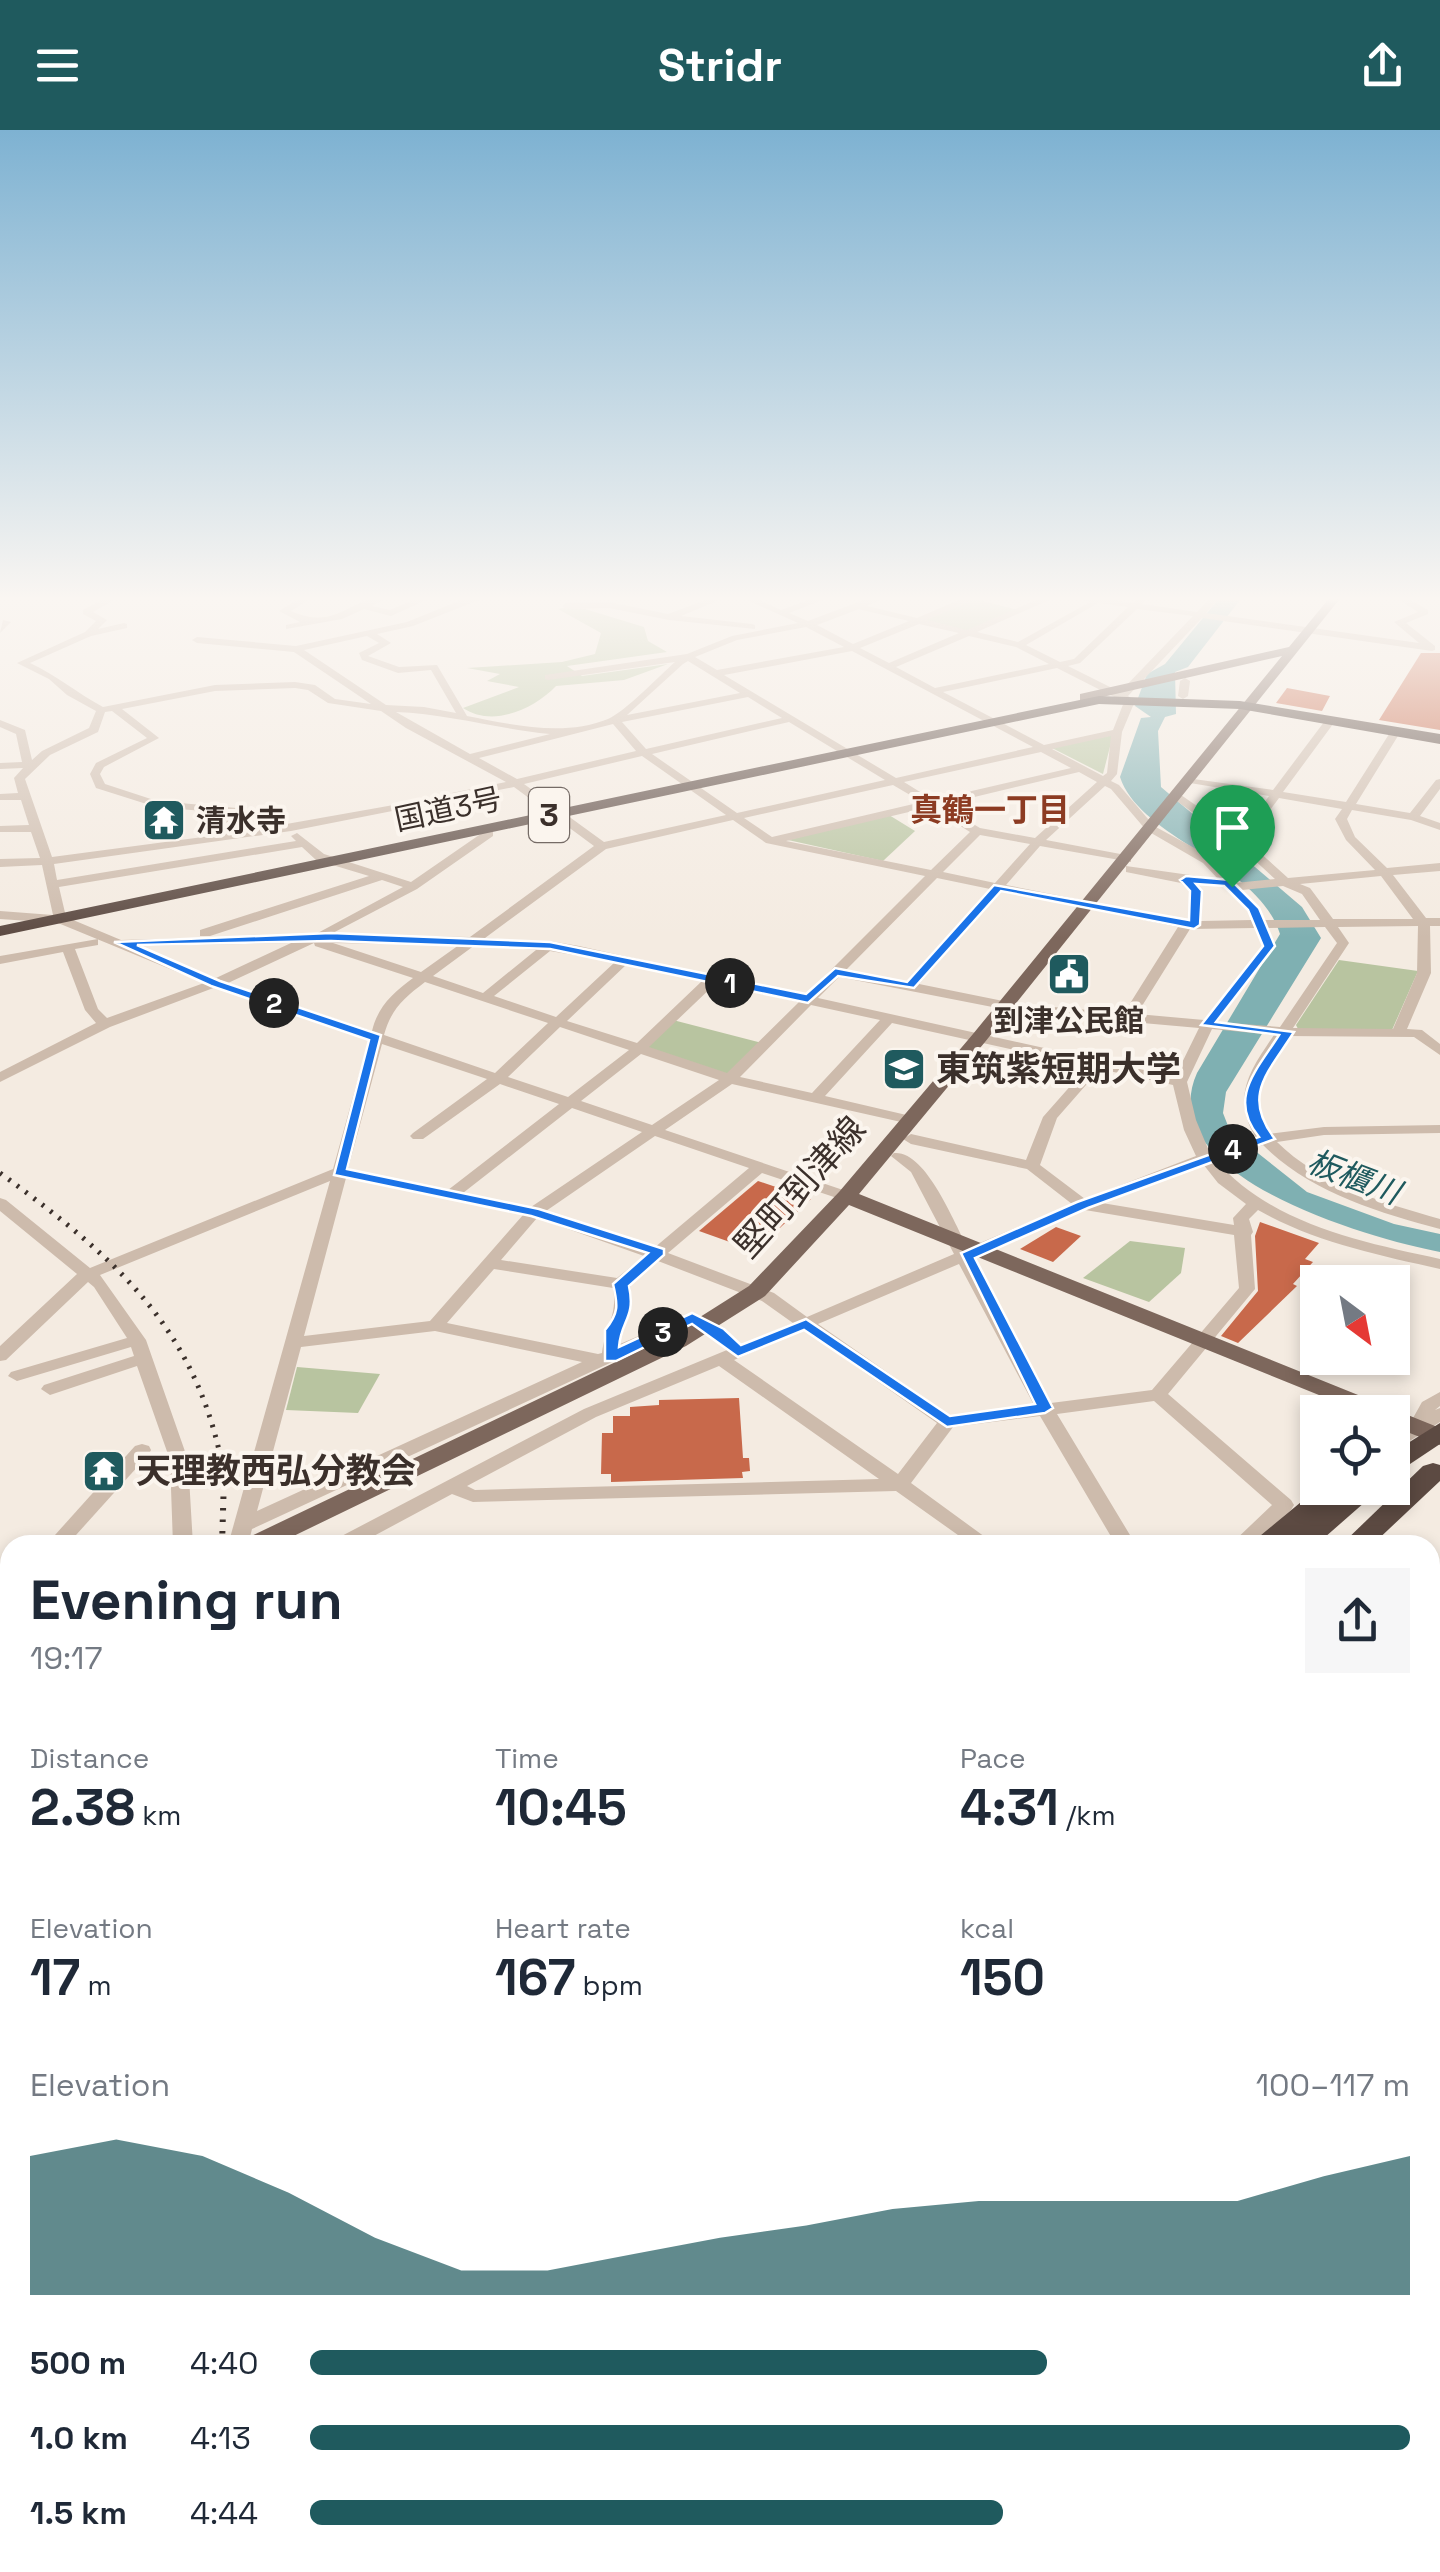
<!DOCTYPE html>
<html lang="en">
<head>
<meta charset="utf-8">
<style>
  body { margin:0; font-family:"Space Grotesk","Noto Sans JP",sans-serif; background:#f6f6f7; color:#1f2937; height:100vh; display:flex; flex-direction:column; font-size:38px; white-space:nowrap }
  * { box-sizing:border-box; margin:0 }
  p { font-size:32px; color:#747a83 }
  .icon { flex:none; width:55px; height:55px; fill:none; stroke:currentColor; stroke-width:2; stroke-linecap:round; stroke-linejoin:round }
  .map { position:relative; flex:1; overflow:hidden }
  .drawer { position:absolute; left:0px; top:1405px; width:1440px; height:1038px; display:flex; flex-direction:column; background:#fff; border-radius:30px 30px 0 0; box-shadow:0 5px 15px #0003 }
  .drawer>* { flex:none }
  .needle { width:65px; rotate:148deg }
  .fabs { position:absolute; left:1300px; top:1135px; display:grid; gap:20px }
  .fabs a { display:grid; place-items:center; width:110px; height:110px; border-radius:0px; background:#fff; box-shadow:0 5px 15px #0003; font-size:50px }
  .pin { position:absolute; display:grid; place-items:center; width:85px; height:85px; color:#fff; margin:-102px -42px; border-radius:50% 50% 50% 0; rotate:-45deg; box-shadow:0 0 10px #0007 }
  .pin .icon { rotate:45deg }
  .km { position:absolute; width:50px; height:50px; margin:-25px; border-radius:50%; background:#222; color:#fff; font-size:28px; line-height:50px; text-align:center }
  .round { display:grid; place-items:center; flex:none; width:105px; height:105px; border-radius:0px; background:#f6f6f7 }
  .headline { display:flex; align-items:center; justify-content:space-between; height:170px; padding:0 30px }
  h1 { font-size:55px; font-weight:700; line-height:75px }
  .figures { display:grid; grid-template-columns:repeat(3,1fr); gap:15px; height:170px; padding:10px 30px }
  .figures div { display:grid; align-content:center }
  .figures b { font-size:50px; font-weight:700 }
  .figures small { font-size:28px; font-weight:400 }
  .figures p { font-size:28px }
  .chart { height:280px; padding:20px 30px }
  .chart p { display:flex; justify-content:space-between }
  .chart svg { width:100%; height:180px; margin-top:10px; fill:#1f5a5e; opacity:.7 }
  ul { padding:0 30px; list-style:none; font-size:32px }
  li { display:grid; grid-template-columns:160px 120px 1fr; align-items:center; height:75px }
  li i { height:25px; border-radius:12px; background:#1f5a5e }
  header { display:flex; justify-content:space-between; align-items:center; height:130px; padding:0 30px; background:#1f5a5e; color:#fff; font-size:45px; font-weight:700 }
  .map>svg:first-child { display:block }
  .green { fill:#b8c4a0 }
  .water { fill:#7fb0b2 }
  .building { fill:#c8694b }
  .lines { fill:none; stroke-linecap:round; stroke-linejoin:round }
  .minor { fill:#cdbbac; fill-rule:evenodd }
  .major { fill:#7d675c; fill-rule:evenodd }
  .highway { fill:#5c4a42; fill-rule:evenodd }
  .rail-far2 { stroke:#3b302b; stroke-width:5; stroke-dasharray:2.5 8; stroke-linecap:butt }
  .rail-far1 { stroke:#3b302b; stroke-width:6; stroke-dasharray:2.5 9; stroke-linecap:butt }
  .rail { stroke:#3b302b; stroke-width:8; stroke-dasharray:4 11; stroke-linecap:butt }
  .route { fill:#1a73e8; stroke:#fff; stroke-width:2.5; fill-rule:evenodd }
  .labels { text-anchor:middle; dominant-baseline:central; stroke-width:8; stroke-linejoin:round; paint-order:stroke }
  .far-street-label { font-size:30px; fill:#3b302b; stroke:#fbf5ee }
  .far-poi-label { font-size:30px; font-weight:bold; fill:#3b302b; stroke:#fbf5ee; text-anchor:start }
  .far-neighbourhood-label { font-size:32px; font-weight:bold; fill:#8c3b22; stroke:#fbf5ee }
  .shield { fill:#fbf5ee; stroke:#756b66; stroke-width:2.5 }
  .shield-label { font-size:32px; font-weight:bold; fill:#3b302b }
  .far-water-label { font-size:32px; font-style:italic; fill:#1f5a5e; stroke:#fbf5ee }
  .poi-label { font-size:35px; font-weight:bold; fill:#3b302b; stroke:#fbf5ee; text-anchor:start }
  .street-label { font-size:35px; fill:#3b302b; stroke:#fbf5ee }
</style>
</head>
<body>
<header><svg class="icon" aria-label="menu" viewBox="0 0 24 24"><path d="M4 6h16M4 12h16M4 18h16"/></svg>Stridr<svg class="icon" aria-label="share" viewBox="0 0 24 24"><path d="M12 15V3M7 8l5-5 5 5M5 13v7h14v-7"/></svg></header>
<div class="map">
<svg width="1440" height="2442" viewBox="0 0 1440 2442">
  <rect width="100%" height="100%" fill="#f4ebe1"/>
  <g class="green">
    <path d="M975,469L1018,480L968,501L925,490Z"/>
    <path d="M563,478L585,479L644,497L648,511L667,522L567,536L582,546L668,534L624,550L556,556C534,579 493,598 463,578L519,557L487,551L500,544L467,538L562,532L595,524L601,503L558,479Z"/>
    <path d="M1113,605L1103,644L1052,618Z"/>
    <path d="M889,685L915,701L883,731L788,710Z"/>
    <path d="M1339,830L1418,841L1392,900L1298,899L1296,895Z"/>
    <path d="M669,889L762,913L729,947L638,916Z"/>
    <path d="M1130,1111L1185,1118L1181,1143L1149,1172L1083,1148Z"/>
    <path d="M297,1237L380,1244L358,1283L286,1280Z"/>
  </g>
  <path class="water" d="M1221,466H1243L1188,537L1175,542L1176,584L1165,587L1158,601L1161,657L1302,777L1321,808L1226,962L1223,983L1230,1001L1307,1062L1394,1094L1440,1104V1122C1372,1109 1150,1047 1197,943L1280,804C1258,733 1140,709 1120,647L1141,588L1151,587L1135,576L1147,544L1165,534Z"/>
  <g class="building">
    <path d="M1421,523H1440V600L1379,590Z"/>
    <path d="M1287,558L1330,566L1322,581L1276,573Z"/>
    <path d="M758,1051L811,1069L755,1121L699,1101Z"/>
    <path d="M1260,1092L1319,1113L1305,1129L1313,1132L1293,1154L1297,1156L1238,1213L1221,1206L1258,1161L1255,1106Z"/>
    <path d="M1056,1097L1081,1106L1053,1132L1020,1119Z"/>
    <path d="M739,1268L743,1328H749L750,1341L742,1342L743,1348L611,1352V1344H601L602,1303H613V1286H630V1277L659,1275V1270Z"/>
  </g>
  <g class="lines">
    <g class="minor">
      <path d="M109,466H121L93,482L107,490L98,499L124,493L127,494V498L91,506L30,533C56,545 77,563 103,577L215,555L295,552L315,555L335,569L371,574L294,522L197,513L192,510L197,507L296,516L407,492L471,466H506L479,470L413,496L377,504L391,513L368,526L399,537L437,535L467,586C513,595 564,607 608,589C626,581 659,546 675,532L548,550L545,549V545L687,524L732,506L798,493L738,466H751L781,480L819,466H833L789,483L808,491L874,466H887L867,476L917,488L968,466H981L927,490L967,500L1045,466H1058L977,502L1018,512L1090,472L1063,466H1089L1133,473L1139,466H1149L1142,474L1197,482L1212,466H1221L1206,483L1419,513L1394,492L1418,482L1393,466H1404L1428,480V484L1406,493L1435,516V520L1432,521L1202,488L1128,566L1135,571L1122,602L1117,644L1111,651L1119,655L1154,696L1211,727L1235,753L1275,749L1237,714L1171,667L1181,665L1240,706L1269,666L1190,653L1185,650L1186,648L1273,660L1327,588L1331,587L1336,590L1283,662L1346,672L1391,601L1396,598L1401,601L1356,674L1410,683L1436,650L1440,649V659L1420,686L1440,693V700L1411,690L1352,680L1347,689L1355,707L1387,738L1440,733V741L1393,745L1426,788H1440V796H1430L1431,843L1407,899L1422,900L1440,914V925L1414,907L1287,906C1265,939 1247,967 1269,1004L1324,997L1440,995V1003L1324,1005L1277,1012C1319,1054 1384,1073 1440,1089V1099C1379,1083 1308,1061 1263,1015L1215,1029C1270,1094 1361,1112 1440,1129V1139C1378,1125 1314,1112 1258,1080L1249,1089L1253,1102L1251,1105L1255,1159L1168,1264L1291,1370L1294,1375L1291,1380L1252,1415H1230L1272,1375L1154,1271L1057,1284L1136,1415H1116L1040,1286L953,1297L911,1353L996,1415H972L896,1361L473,1372L452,1364L357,1415H331L334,1410L584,1279L727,1220L712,1206L692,1195L252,1399L248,1415H228L330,1051L100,1145L146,1210L188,1330L193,1415H173L170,1330L137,1236L50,1265L41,1259L44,1255L134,1226L131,1217L17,1251L8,1246L11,1242L127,1208L94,1157L88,1152L6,1230L0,1231V1216L77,1144L0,1081V1068L6,1070L90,1138L333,1039L369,909L216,857L110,897L0,952V942L96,893L85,880L63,822L0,834V826L98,809V815L75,819L98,879L107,888L204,853L58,793L0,789V781L53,785L42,735L0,737V729L40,728L31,702H0V696L29,695L21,670H0V664L18,663L14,648L23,638L0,639V633L22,632L16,604L0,597V590L25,600L32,630L42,621L89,598L96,581L67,565L49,549L17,533L85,502L96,491L83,484V480ZM1098,473L1128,477L1074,529L1060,532L1026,515ZM859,479L862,480L909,491L853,514L817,495ZM1137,479L1193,486L1120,562L1068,536L1080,533ZM919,494L959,503L889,533L860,518ZM806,497L844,517L717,540L695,527L737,510ZM367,506L379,513L359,523L362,530L398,543L431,540L456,583L424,577L386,575L304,520ZM969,506L1016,517L1049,534L935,558L896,537ZM852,521L1033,617L896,648L724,545ZM688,531L740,563L627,585L683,534ZM1057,538L1124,572L1113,600L1044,615L943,562ZM295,558L308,560L328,573L381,581L406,598L506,652L388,676L230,704L220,696L233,690L239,680L237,678L157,671L105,654L100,644L104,637L159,608L122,579L215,561ZM748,567L782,588L646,619L622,592ZM112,581L147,608L96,633L90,644L96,658L156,677L226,683L206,695L218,705L52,727L25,649L50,625L98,602L105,582ZM396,582C448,584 498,599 550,604L470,624ZM789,592L885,650L737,683L652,624ZM613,594L636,621L517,649L479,628ZM1111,606L1107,643L1103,646L1052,619ZM1041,622L1071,638L933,670L904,652ZM642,626L726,685L604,712L524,654ZM1079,642L1097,652L1035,708L980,698L941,675ZM893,655L922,672L772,707L744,688ZM1105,656L1111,659L1146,700L1203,733L1218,749L1126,736V742L1181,753L1190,762L1188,791L1006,755L1040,716L1131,732V726L1046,710ZM514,657L594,716L470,807L329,805L417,759L493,706V702L485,696L479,699L482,703L411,752L324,724L297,703L291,706L296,711L57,750L54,734L291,701ZM1279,668L1342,679L1335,689L1346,710L1375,740L1288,748L1247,711ZM930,677L970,702L931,740L786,711ZM733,690L766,713L925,746L805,866L579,816L550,811L544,813L485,808L606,719ZM980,705L1030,714L995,753L943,742ZM302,717L316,730L369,746L200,800V806H210L382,750L403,757L314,805L121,810L66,787L59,757ZM1381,746L1413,789H1333L1310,758L1300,754ZM937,748L990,759L906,852L846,840ZM1196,754L1225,757L1247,780L1252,790L1201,791L1202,761ZM1283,756L1302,764L1320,790H1264L1257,776L1242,760ZM1001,761L1178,797L1124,883L1018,874L919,854ZM1418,796L1417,843L1393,899L1293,898L1349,813L1338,797ZM1325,797L1337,813L1280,897L1217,892L1276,816L1268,798ZM1255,798L1263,816L1204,890L1137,884L1190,799ZM291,813L216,848L136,816ZM314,813L315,816L413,848C393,863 378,876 372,901L228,853ZM333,813L459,815L421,842ZM475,815L536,820L483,863L433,846ZM550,821L615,832L556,887L494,866ZM627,834L702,851L637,913L567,891ZM839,847L1018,882L1199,898L1175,947L818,868ZM425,852L548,893L495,943L384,905C391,879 404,868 425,852ZM715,854L799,872L727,943L649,917ZM811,875L880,890L812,963L740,947ZM892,893L1088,936L1043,987L1026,1030L911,1004L903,1009L911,1014L1027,1039L1072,1074L968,1118C954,1093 926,1020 894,1023L891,1026L911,1042L954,1124L807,1187L774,1163L668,1123L762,1043L840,1069H852L854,1066L852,1063L665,1000L732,954L910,994L915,993V987L825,966ZM560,897L629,920L568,967L508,947ZM1212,899L1274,905C1250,940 1231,967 1256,1008L1209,1021L1196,990L1187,952ZM382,914L487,949L413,1003L410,1006L413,1009H423L500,954L559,974L448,1060L348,1039ZM641,924L719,950L652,995L581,971ZM1100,939L1173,955L1184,1000L1196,1026L1085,1069L1040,1035L1057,988ZM572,978L642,1002L531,1077L463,1063ZM655,1006L749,1038L654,1118L546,1081ZM1203,1034L1218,1053L1246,1074L1233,1088L1234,1095L1102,1073ZM346,1048L523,1085L430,1191L304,1206ZM1085,1080L1234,1105L1239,1158L1152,1260L1051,1273L973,1128ZM537,1088L644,1126L617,1148L501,1130ZM658,1131L762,1171L793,1193L741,1215L724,1198L692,1183L620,1214C623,1187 636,1190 630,1155ZM959,1134L1034,1275L950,1286L818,1194ZM494,1139L613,1158C618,1185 605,1197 602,1223L598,1224L447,1193ZM804,1200L937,1293L898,1344L734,1230ZM435,1201L582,1232L257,1381L301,1217ZM719,1236L879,1349L475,1360L467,1356L596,1287Z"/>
      <path d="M304,466H315L291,481C338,502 349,466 390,466L372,476L390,480L422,466H435L391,486L364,479L342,489L286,499V495L300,492L279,481Z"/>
      <path d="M716,466H729L681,486L752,494L755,495V499L669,490L609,478L566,479L562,476L566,473L609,472L668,484Z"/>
      <path d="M3,490L11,492L0,503Z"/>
      <path d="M1185,548L1190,551L1188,566L1183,569L1178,566L1180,551Z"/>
      <path d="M1440,1262V1276L1435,1280L1440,1278V1292L1392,1322V1307L1408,1297L1422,1272Z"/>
      <path d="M142,1314L149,1316L151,1320L149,1324L67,1415H46L135,1316Z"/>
      <path d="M10,1458V1478L0,1483V1463Z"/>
      <path d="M0,1501L10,1504V1519L0,1516Z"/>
      <path d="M10,1526V1545L0,1549V1530Z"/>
      <path d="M10,1609V1628L0,1632V1613Z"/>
      <path d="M1430,2341L1440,2343V2373L1430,2371Z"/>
    </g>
    <g class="major">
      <path d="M1331,466H1342L985,912L859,1064L1440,1298V1315L1392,1296V1282H1361L849,1075L765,1166L686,1216L275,1415H241L245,1409L670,1206L749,1156L839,1062L973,904L1282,526L1085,571L1080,570V564L1289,517Z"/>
      <path d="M10,1571V1595L0,1598V1574Z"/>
    </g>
    <g class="highway">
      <path d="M1099,566L1240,571L1440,604V614L1240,579L1099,574L0,806V796Z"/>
      <path d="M1440,1293V1314L1392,1346V1323Z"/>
      <path d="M1433,1333L1440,1335V1351L1372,1415H1341L1423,1336Z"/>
      <path d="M1318,1358H1381L1316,1415H1284L1286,1411L1281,1415H1249Z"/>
      <path d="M1180,2432H1265L1266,2442H1181Z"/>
    </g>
    <path class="rail-far2" d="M0,1043C117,1129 201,1201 225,1351"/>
    <path class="rail-far1" d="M222,1415L224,1348"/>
    <g class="rail">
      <path d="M0,1954L10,1919"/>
      <path d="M0,1993L10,1958"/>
    </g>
  </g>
  <linearGradient id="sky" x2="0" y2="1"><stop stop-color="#7eb2d2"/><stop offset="0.58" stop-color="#faf6f2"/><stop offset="1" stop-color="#faf6f2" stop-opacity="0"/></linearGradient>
  <rect width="1440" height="808" fill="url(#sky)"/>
  <path class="route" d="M1186,746L1231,750L1259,778L1275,816L1216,892L1294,902C1269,942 1241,965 1275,1009L1088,1078L975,1128L1053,1278L1045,1283L947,1297L804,1200L738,1227L692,1194L616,1231H605V1200C619,1183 618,1175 613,1154L648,1123L531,1086L334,1045L369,910L211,856L114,812L331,803L550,812L806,864L835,838L907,852L994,755L1189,790L1190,761L1180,750ZM1196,754L1224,756L1248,780L1263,816L1201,895L1279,905C1257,940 1227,968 1259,1007L1077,1072L961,1123L1035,1274L950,1286L806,1189L741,1215L724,1199L692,1183L619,1217C621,1190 636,1188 629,1156L664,1125V1119L539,1079L347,1039L381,905L220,851L137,815L331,811L550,819L808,873L838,846L914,858L1001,761L1194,799L1200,795L1202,761Z"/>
  <defs>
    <g id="temple-square" transform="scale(2.25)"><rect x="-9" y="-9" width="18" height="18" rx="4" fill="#1f5a5e" stroke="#fbf5ee"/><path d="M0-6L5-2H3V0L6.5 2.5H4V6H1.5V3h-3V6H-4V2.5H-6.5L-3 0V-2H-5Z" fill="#fff"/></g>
    <g id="civic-square" transform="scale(2.25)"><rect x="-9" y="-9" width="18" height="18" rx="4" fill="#1f5a5e" stroke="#fbf5ee"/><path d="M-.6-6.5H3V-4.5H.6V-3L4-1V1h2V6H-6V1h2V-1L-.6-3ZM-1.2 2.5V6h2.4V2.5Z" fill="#fff"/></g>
    <g id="university-square" transform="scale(2.25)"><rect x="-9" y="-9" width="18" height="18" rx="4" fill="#1f5a5e" stroke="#fbf5ee"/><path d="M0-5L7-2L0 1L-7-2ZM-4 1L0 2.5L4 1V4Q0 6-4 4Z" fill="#fff"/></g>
  </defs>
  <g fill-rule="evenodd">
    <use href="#temple-square" x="164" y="690"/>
    <use href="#civic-square" x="1069" y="844"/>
    <use href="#university-square" x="904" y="939"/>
    <use href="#temple-square" x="104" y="1341"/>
  </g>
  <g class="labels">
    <g class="far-street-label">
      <text transform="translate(448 679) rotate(-12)">国道3号</text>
    </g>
    <g class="far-poi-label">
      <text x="196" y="690">清水寺</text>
      <text x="1069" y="890" text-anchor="middle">到津公民館</text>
    </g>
    <g class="far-neighbourhood-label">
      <text x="990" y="680">真鶴一丁目</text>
    </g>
    <rect class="shield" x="529" y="658" width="40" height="54" rx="8"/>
    <g class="shield-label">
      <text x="549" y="685">3</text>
    </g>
    <g class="far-water-label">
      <text transform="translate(1354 1047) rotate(21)">板櫃川</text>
    </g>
    <g class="poi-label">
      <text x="936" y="939">東筑紫短期大学</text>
      <text x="136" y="1341">天理教西弘分教会</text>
    </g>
    <g class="street-label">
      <text transform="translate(800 1057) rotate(-48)">堅町到津線</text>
    </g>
  </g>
</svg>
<div class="fabs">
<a><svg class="needle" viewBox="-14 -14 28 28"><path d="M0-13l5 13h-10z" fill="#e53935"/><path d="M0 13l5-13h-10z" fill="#747a83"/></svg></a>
<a><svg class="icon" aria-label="locate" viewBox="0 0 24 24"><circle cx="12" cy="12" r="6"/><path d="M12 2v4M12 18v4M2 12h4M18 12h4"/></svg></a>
</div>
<div class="pin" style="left:1232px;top:757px;background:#1e9e55"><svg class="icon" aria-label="arrive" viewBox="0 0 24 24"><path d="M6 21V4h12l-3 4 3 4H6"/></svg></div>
<b class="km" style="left:730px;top:853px">1</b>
<b class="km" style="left:274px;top:873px">2</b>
<b class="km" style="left:663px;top:1202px">3</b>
<b class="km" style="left:1233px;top:1019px">4</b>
<section class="drawer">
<div class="headline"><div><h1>Evening run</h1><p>19:17</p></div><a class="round"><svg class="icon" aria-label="share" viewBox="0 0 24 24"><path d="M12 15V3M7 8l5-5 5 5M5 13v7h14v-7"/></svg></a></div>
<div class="figures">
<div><p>Distance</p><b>2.38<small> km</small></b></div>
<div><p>Time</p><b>10:45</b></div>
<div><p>Pace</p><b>4:31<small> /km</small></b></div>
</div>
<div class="figures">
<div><p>Elevation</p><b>17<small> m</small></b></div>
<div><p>Heart rate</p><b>167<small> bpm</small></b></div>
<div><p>kcal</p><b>150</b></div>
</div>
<div class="chart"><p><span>Elevation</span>100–117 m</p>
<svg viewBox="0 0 160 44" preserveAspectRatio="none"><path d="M0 44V10L10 6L20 10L30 19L40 30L50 38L60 38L70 34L80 30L90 27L100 23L110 21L120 21L130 21L140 21L150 15L160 10V44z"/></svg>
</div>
<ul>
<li><b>500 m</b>4:40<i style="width:67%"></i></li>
<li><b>1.0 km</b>4:13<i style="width:100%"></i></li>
<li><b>1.5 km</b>4:44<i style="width:63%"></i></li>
</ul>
</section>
</div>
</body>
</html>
